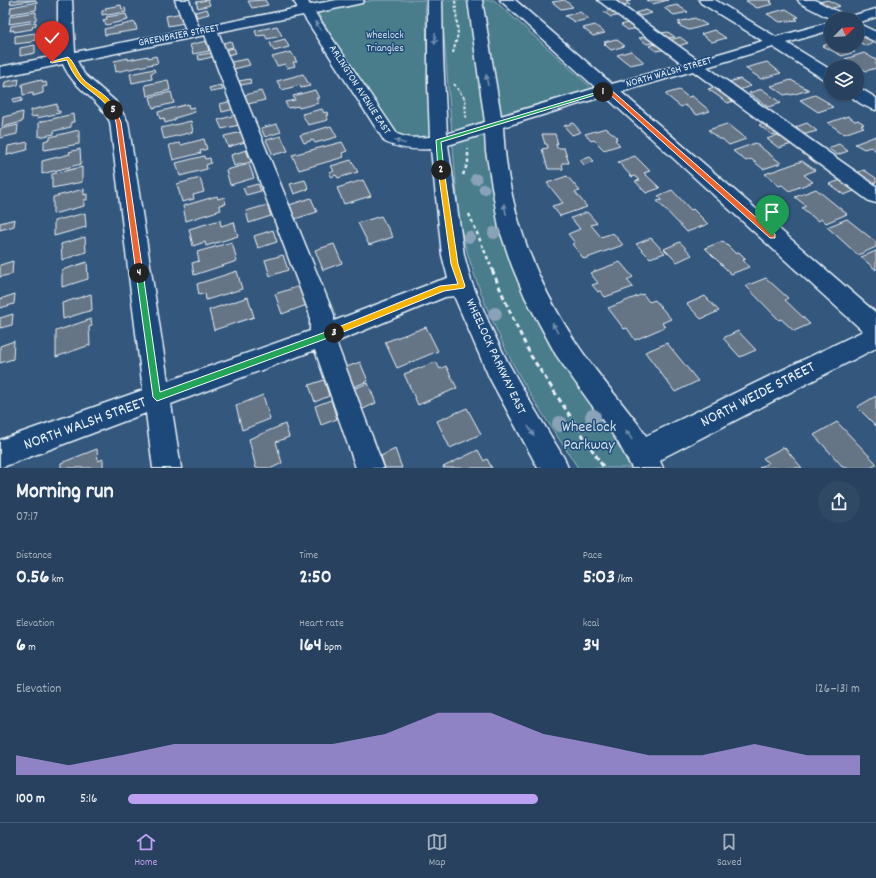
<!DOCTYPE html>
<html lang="en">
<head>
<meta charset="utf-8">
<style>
  body { margin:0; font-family:Dekko,sans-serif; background:#2f4864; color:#f1f3f6; height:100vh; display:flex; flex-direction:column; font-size:15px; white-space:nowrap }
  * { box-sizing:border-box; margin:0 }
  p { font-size:13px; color:#a4afbc }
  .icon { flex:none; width:22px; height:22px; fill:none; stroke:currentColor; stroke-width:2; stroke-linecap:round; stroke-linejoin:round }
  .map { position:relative; height:468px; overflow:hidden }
  .side { display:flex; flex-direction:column; background:#27415e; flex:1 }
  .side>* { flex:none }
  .needle { width:26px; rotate:66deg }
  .fabs { position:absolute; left:824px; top:12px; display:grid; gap:8px }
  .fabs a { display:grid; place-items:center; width:40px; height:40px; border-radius:50%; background:#27415e; box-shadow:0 1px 3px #0004,0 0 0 1px #435a73; font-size:20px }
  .pin { position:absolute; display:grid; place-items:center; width:34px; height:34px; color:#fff; margin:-41px -17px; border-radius:50% 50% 50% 0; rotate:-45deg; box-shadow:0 0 4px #0007 }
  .pin .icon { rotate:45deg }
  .km { position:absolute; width:20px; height:20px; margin:-10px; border-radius:50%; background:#222; color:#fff; font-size:11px; line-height:20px; text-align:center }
  .round { display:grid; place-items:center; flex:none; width:42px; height:42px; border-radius:21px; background:#2f4864 }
  .headline { display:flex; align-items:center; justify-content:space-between; height:68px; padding:0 16px }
  h1 { font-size:22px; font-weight:800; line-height:30px }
  .figures { display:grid; grid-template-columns:repeat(3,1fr); gap:6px; height:68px; padding:4px 16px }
  .figures div { display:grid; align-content:center }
  .figures b { font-size:20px; font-weight:800 }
  .figures small { font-size:11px; font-weight:400 }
  .figures p { font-size:11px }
  .chart { height:112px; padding:8px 16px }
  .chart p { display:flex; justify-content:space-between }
  .chart svg { width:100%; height:72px; margin-top:4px; fill:#bca0f2; opacity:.7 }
  ul { padding:0 16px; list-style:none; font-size:13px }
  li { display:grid; grid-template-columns:64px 48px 1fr; align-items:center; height:30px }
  li i { height:10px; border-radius:5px; background:#bca0f2 }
  .tabs { display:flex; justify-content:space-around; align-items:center; height:56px; border-top:1px solid #435a73; background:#27415e; font-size:11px; color:#a4afbc }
  .tabs a { display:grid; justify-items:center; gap:2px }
  .tabs .current { color:#bca0f2 }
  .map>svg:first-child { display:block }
  .green { fill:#497d8b; stroke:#98b7c2 }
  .building { fill:#667485; stroke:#e8f1f8 }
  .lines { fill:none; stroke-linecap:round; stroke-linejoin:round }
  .minor-casing { stroke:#e8f1f8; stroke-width:3 }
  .path-far2 { stroke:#e8f1f8; stroke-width:2; stroke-dasharray:3 2; stroke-linecap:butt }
  .path-far1 { stroke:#e8f1f8; stroke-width:2.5; stroke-dasharray:3.5 3; stroke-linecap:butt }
  .path { stroke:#e8f1f8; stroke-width:3; stroke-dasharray:5 3.5; stroke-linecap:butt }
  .minor { fill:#1f4a7a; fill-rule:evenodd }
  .tree { fill:#8aa2b8 }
  .oneway { fill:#6f8dac }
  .split-1 { fill:#f0652b; stroke:#fff }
  .split-2 { fill:#22a559; stroke:#fff }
  .split-3 { fill:#f5b400; stroke:#fff }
  .split-4 { fill:#22a559; stroke:#fff }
  .split-5 { fill:#f0652b; stroke:#fff }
  .split-6 { fill:#f5b400; stroke:#fff }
  .labels { text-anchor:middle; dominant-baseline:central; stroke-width:3; stroke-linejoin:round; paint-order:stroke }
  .far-street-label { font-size:11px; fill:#e8f1f8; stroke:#1f4a7a }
  .far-park-label { font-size:11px; fill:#d0e0e8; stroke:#1f4a7a }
  .street-label { font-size:13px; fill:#e8f1f8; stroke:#1f4a7a }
  .near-street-label { font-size:16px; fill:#e8f1f8; stroke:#1f4a7a }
  .near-park-label { font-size:16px; fill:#d0e0e8; stroke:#1f4a7a }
</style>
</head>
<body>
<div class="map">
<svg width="876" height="468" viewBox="0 0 876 468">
  <rect width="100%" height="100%" fill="#34577d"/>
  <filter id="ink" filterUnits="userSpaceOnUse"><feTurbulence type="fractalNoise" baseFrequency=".025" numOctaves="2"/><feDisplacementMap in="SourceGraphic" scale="8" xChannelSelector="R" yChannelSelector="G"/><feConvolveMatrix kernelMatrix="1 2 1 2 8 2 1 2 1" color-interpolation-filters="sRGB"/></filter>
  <g filter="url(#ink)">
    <g class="green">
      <path d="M373,0H425L431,138L412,142L399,137L360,81L317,12Z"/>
      <path d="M441,0H471L498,214L643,468H578C556,434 532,400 513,364C490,320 470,270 459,221Z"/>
      <path d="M481,0H494L593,89L500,115Z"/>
    </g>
    <g class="building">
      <path d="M11,0H36L10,4Z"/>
      <path d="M208,0L210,5L198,8L196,2Z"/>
      <path d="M265,0L268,5L252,8L248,1Z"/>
      <path d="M565,0L573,7L561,9L552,2Z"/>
      <path d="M618,0H630L631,1L626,2L630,5L623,6L615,1Z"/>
      <path d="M647,0H668L653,4Z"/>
      <path d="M751,0H770L772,1L770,2L773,4L757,8L746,1Z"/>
      <path d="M828,0L840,6L830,9L818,2Z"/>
      <path d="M37,2L36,10L10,14L11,7Z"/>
      <path d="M121,5L122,9L125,8L126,12L107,15L106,14L102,15V11L106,10L105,8Z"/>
      <path d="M677,5L688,12L674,15L664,8Z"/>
      <path d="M207,9L209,14L197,17L195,12Z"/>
      <path d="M614,9L621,15L611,17L604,12Z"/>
      <path d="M786,9L799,17L795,18L798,20L780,22L767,14Z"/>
      <path d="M646,10L652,13L641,16L635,13Z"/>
      <path d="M36,12V20L9,24L10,16Z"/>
      <path d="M580,12L589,19L575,22L565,16Z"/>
      <path d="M182,13L184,23L168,26L166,16Z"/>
      <path d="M126,14L128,20L106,25L105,22L104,23L103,20L107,19L106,17Z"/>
      <path d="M695,18L707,25L689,30L678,25L681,24L678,22Z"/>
      <path d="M36,22V25L33,26L32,29L14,32V30L10,31L11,26Z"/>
      <path d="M135,22L137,30L105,35L104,29Z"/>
      <path d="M631,22L638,28L628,30L621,25Z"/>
      <path d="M595,25L605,33L593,36L583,28Z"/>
      <path d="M277,26L282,36L267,39L265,35L257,36L255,31Z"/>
      <path d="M714,30L726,38L712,42L701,34Z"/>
      <path d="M668,32L675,37L668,38L661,33Z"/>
      <path d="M35,33V40L32,41V42L15,44V36Z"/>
      <path d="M866,35L876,40V42L866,46L857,41V37Z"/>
      <path d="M649,36L658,42L647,44L639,38Z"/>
      <path d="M680,37L688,43L678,46L670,40Z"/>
      <path d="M285,39L289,47L274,51L270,43Z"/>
      <path d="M616,39L625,46L611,50L604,44H606L604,42Z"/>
      <path d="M206,41L209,51L193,54L190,45Z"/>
      <path d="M231,41L233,47L225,49L223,43Z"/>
      <path d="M831,42V45H843L855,52L842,56L823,46Z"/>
      <path d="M659,43L667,49L656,51L649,46Z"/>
      <path d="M35,45V53L20,56V48Z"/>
      <path d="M234,48L236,53L227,55L225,50Z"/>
      <path d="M631,51L644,62L630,65L617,55Z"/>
      <path d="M291,52L297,62H293L295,66L287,68L285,64L277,66L272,57Z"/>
      <path d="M211,53L212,57L199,60L198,55Z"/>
      <path d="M864,53L876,60V68L866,71L845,59Z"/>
      <path d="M148,56V58L156,56L158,63L116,72L114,61L128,58V60Z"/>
      <path d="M247,59L250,65L234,69L231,62Z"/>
      <path d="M767,62L781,73L761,79L745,68Z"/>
      <path d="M154,69L155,72L151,73L152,79L132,83L130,74Z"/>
      <path d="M303,74L310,86L301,88L300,85L282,90L277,81Z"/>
      <path d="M19,79L18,85L4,88L5,82Z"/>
      <path d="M250,79L251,83L241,85L239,81Z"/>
      <path d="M740,79L751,86L739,90L728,82Z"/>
      <path d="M37,80V81L42,80L43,83L46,82L47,86L43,87V93L33,96V93L23,95L22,84Z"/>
      <path d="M168,80L170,90L147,96L145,85Z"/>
      <path d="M791,80L809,90L791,95L789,94L784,95L771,86Z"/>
      <path d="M221,85L223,90L211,92L209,88Z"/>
      <path d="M718,86L737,100L728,103L708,89Z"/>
      <path d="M762,89L781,103L768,107L749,93Z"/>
      <path d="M315,90L319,98H316L319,103L299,108L298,106L288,108L285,102L295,100L293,96Z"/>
      <path d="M679,90L688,97L692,96L710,111L697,115L685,105L681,107L665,94Z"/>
      <path d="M261,91L265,100L248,104L245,95Z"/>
      <path d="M171,92L174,103L153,108L150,97Z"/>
      <path d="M815,95L829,103H827L833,107L818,112L800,100Z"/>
      <path d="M22,97V101L13,103V99Z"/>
      <path d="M232,101L234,109L222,112L220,104Z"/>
      <path d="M57,104V111H60V113L37,118V116L31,117V110Z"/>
      <path d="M188,104L189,108L194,107L195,112L175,118V120L165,123L164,118L160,119L158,112Z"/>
      <path d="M322,109L324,113L327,112L328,115H326L328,120L308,125L302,114Z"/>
      <path d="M23,112L22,122L2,127L3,117Z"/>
      <path d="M73,114L74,122H71V127L54,131V134L39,137V122Z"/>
      <path d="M235,115L239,125L222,129L218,120Z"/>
      <path d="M848,116L855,121L858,120L864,124L861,125L864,127L844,134L828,123Z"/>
      <path d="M191,121L193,132L164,139L161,128Z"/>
      <path d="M767,122L781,132L772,135L759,125Z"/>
      <path d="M573,123L581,132L572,135L564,126Z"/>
      <path d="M807,123L817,131L806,134L796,127Z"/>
      <path d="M277,124L281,132L265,137L261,128Z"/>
      <path d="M727,124L746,139L729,145L722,139H719L708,130Z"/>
      <path d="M18,125L17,134L0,138V129Z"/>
      <path d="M331,126L337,137L315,143L313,140L304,143L300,135Z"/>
      <path d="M606,128L617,137H615L617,139L615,140L620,145L604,150L594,140L591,141L585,134Z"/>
      <path d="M79,130V144L44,150V141L50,139V137Z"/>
      <path d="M242,132L245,142L228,147L224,136Z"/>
      <path d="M542,134H555L558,144H556L557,148H564L569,163H562L563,169H548L542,149L548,148L547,144H545Z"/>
      <path d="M780,134L792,144L779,148L767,139Z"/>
      <path d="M281,136L288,151L273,155L266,140Z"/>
      <path d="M876,136V151L871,147L864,149L855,144Z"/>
      <path d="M204,139L207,149L200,151L201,153L173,160L169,145L180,143L181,145Z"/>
      <path d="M28,142L27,150L7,155L8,146Z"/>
      <path d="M342,142L347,151L342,153L344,157L299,170L292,155Z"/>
      <path d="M755,143L781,163L763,169L751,159L746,161L733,151Z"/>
      <path d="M839,144L848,151L837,155L828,148Z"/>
      <path d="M80,149L81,164L42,174V161L70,154L69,152Z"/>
      <path d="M246,150L251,162L234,166L231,155Z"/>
      <path d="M204,156L205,159L210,158L211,163L206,165L207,169L180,176L176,163Z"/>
      <path d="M635,156L650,171L644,173L660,188L646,193L635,181L640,180L635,176L632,177L618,162Z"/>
      <path d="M590,157L594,161L584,165L580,160Z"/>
      <path d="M351,160L358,172L338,178L336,175L331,177L329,172L334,171L331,166Z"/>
      <path d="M802,161L815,170L804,175L813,182L789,191L782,185L779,186L765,174Z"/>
      <path d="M249,164L254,178L230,185L226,170Z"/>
      <path d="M82,167V182L52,188V174Z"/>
      <path d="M864,170L876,178V182L871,184L856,173Z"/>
      <path d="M567,176L580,191L575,192L587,207L560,216L552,206L563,203L547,183Z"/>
      <path d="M200,178L204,192L193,195L194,199L182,202L177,184Z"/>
      <path d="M844,179L859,189L844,195L829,184Z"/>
      <path d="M305,180L309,189L294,194L290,184Z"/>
      <path d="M363,180L371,196L344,204L337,188Z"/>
      <path d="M258,184L261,191L246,195L243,188Z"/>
      <path d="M84,189V195L87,194V200H84V206L53,214V197Z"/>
      <path d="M816,189L847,214L826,223L822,219L818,221L802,208L806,206L795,197Z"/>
      <path d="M672,190L691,210L693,209L708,224L687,232L657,201L662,200L658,196Z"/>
      <path d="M217,196L218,199L224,197L226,204L219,205L221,210L186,221L183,206Z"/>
      <path d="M311,198L317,212L295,219L289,205Z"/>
      <path d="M267,205L271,216L249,223L246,211Z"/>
      <path d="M587,212L597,223L591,225L601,237L613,233L623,245L584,259L572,244L575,243L568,234L580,229L571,218Z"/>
      <path d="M85,213L86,227L54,236V221Z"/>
      <path d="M381,216L393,237L369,245L358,223Z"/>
      <path d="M15,219L14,226L0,230V223Z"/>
      <path d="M847,219L876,242V247L858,255L827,227Z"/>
      <path d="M220,220L221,226L234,222L238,236L206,246L205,242L193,246L189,229Z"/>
      <path d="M273,230L277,242L258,248L254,236Z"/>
      <path d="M85,237L86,252L62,260L61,244Z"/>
      <path d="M651,238L665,253L650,258L636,244Z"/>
      <path d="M723,241L736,254L739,252L746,259L743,260L749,267L731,274L705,248Z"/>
      <path d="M232,242L237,261L194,275L192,263L199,261L197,252Z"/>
      <path d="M680,242L692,255L677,262L664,249Z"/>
      <path d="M334,244L342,263L323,270L315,250Z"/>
      <path d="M876,251V270L861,257Z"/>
      <path d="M283,255L288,270L270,276L265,260Z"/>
      <path d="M13,261L12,274L0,277V265Z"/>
      <path d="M87,262L88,279L62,287V270Z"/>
      <path d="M620,262L633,277L627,280L633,287L605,297L600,291L598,292L592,285L598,283L590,273Z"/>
      <path d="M237,271L242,289L206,300L205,293L199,295L197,284Z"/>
      <path d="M766,278L788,298L785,300L810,324L794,331L781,319L779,320L746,286Z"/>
      <path d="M300,286L307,305L282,314L275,294Z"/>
      <path d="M15,294L14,304L0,308V299Z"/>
      <path d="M91,294L92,310L63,319L62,303Z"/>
      <path d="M643,294L649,302L655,300L671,319L662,323L665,327L635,340L627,328L624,329L608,308Z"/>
      <path d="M705,296L719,311L701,319L687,304Z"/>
      <path d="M248,297L254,317L214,330L209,310Z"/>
      <path d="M13,314L12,325L0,328V318Z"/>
      <path d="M91,319L92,326L89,327L90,345L56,357V331Z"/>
      <path d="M426,327L438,351L397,368L385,342Z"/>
      <path d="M738,331L756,350L740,357L723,338Z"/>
      <path d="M14,341L13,359L0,363V346Z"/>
      <path d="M667,343L698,381L675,392L645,352Z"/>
      <path d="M360,362L368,381L351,388L344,368Z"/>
      <path d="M436,362L440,369L446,366L457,388L418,405L404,374Z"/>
      <path d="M324,380L329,396L315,402L309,385Z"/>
      <path d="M368,383L376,403L361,410L353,389Z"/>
      <path d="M263,395L270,419L242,430L236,406Z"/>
      <path d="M876,396V426L857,407Z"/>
      <path d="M331,400L337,419L321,425L315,406Z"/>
      <path d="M467,408L481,434L450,448L437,421Z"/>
      <path d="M837,422L876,463V465L870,468H844L814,435Z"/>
      <path d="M285,424L289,437L276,442L282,463L272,468H256L249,439Z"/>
      <path d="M784,447L802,468H759L768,463L763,458Z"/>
      <path d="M97,449L98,461L103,459V468H61V463Z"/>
      <path d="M395,449L402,468H385L381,456Z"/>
      <path d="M478,450L484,461L487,459L492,468H443V467Z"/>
    </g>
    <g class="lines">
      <g class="minor-casing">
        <g id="minor">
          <path d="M58,0H72L75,52L186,30L175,0H189L199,28L298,8L293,0H307L310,5L337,0H364L362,3L315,13L397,134C408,139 418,138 430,137L428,85V0H442L443,57L447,134L485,122L468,0H482L501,116L596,88L500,0H515L612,84L683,64L598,0H614L698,60L763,41L701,3L699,0H715L776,37L831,22V30L787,43L831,70V82L825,80L773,47L707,67L876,186V203L869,201L693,71L621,92L876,313V348L666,456L660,461L663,468H632L618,442L556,355L525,297L512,266L499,228L486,151L485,134L448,145L464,255L471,281L491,328L507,361L529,400L564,458L568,468H538L489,377L454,296L445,297L336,342L384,468H356L315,350L171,404L181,468H153L146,413L0,468V440L143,390L110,122C99,98 73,89 63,64L0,77V67L60,55L58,36ZM303,15L385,142C400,149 414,150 431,149L442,255L448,278L435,282L334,321V315L218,32ZM205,35L310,315V331L168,381L128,122L115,101L84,74L77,61ZM605,96L863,331L646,436L638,424C616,395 592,368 573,338C531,272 507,206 503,127Z"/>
          <path d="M798,0H815L846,16L848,19H831L800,3Z"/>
          <path d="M876,9V17L857,23L876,32V42L857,33V19H849L851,16Z"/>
          <path d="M857,88L863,90L876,98V110C867,108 854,101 849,93H857Z"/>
        </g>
      </g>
      <g class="path-far2">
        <path d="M453,53L458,34L455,0"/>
        <path d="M454,84L465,99L466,118"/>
      </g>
      <g class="path-far1">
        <path d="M463,175L468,162V149"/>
        <path d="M469,214L493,271"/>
      </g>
      <path class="path" d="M492,270L514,321L531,356L604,468"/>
      <use href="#minor" class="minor"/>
    </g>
    <g class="tree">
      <circle cx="476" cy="179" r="5.5"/>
      <circle cx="484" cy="189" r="5.5"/>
      <circle cx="494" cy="233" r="6"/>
      <circle cx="469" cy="237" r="6"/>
      <circle cx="495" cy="314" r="7"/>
      <circle cx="593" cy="417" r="8"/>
      <circle cx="560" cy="424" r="8"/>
    </g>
    <defs><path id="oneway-solid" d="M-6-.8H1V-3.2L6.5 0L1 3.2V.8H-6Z"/></defs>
    <g class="oneway">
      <use href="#oneway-solid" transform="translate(318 26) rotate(-123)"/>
      <use href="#oneway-solid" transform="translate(435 39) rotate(91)"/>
      <use href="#oneway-solid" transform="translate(487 80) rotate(-99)"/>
      <use href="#oneway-solid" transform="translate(400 142) rotate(-163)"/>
      <use href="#oneway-solid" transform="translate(505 209) rotate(-103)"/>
      <use href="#oneway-solid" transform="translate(555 328) rotate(-120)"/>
      <use href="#oneway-solid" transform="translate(531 431) rotate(59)"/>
      <use href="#oneway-solid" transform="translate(629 435) rotate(-122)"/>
    </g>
  </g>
  <path class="split-1" d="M606,89H610L775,234V238H770L607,92L603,94L600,92Z"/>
  <path class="split-2" d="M601,91L605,92L441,142L444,170L441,172L438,170L436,140Z"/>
  <path class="split-3" d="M441,168L444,170L458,264L465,286L464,288L444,291L336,335H331V330L440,286L458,284L451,264L438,170Z"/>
  <path class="split-4" d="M139,270L143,273L160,392L334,329L337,333L336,335L157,401L153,397L136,273Z"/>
  <path class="split-5" d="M111,108H115L121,122L143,273L139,276L136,273L116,122Z"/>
  <path class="split-6" d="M68,57C73,60 78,74 84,80C93,89 114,98 115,111H111C103,98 90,92 80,82C74,75 70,68 67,60L52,63L50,62Z"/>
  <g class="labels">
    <g class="far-street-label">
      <text transform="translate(179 36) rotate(-11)">GREENBRIER STREET</text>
      <text transform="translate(669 73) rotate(-16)">NORTH WALSH STREET</text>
      <text transform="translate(359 90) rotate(57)">ARLINGTON AVENUE EAST</text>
    </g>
    <g class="far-park-label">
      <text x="385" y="36">Wheelock<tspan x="385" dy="13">Triangles</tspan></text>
    </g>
    <g class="street-label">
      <text transform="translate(495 357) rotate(65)">WHEELOCK PARKWAY EAST</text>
    </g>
    <g class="near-street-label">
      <text transform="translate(758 395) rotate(-27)">NORTH WEIDE STREET</text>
      <text transform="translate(85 424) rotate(-20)">NORTH WALSH STREET</text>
    </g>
    <g class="near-park-label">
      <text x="589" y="427">Wheelock<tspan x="589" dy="18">Parkway</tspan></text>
    </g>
  </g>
</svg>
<div class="fabs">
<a><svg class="needle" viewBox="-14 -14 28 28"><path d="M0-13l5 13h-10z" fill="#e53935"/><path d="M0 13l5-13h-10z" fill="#a4afbc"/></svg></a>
<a><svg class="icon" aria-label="layers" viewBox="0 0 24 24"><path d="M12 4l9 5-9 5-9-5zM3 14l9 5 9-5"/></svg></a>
</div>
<div class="pin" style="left:772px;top:236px;background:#1e9e55"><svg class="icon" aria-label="arrive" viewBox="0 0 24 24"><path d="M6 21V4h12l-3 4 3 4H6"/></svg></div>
<div class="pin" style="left:52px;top:62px;background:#d93025"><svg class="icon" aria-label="check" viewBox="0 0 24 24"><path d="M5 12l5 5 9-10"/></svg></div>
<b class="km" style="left:603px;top:92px">1</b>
<b class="km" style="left:441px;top:170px">2</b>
<b class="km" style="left:334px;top:333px">3</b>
<b class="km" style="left:139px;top:273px">4</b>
<b class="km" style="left:113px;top:110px">5</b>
</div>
<section class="side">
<div class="headline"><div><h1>Morning run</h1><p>07:17</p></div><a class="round"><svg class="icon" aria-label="share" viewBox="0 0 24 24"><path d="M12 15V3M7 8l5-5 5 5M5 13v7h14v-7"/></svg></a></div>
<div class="figures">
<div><p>Distance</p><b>0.56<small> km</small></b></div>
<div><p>Time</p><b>2:50</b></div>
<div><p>Pace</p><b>5:03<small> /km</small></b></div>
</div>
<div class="figures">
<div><p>Elevation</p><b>6<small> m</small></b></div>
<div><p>Heart rate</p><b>164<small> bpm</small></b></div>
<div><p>kcal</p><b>34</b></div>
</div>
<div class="chart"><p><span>Elevation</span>126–131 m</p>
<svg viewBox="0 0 160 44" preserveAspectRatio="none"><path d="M0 44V32L10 38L20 32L30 25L40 25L50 25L60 25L70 19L80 6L90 6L100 19L110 25L120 32L130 32L140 25L150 32L160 32V44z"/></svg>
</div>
<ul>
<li><b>100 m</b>5:16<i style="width:56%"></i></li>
</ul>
</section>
<nav class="tabs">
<a class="current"><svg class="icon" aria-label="home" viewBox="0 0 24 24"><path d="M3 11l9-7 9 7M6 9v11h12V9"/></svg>Home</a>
<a><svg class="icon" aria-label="map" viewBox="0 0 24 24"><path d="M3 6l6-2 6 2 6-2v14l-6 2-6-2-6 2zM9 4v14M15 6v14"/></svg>Map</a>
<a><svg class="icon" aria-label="saved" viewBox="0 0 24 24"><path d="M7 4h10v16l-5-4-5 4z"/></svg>Saved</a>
</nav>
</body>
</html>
